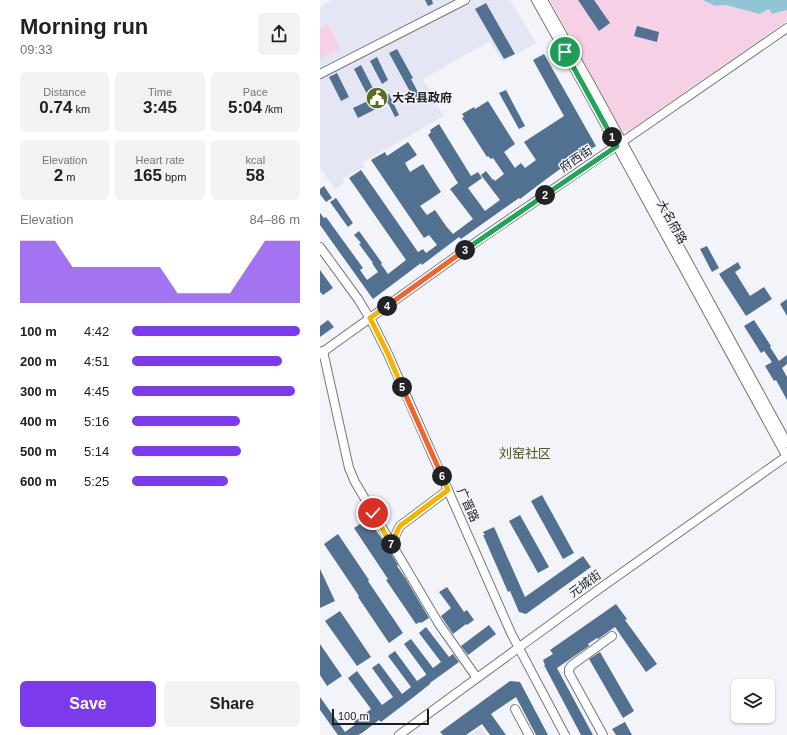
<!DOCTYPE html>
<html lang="en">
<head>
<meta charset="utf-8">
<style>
  body { margin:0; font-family:Helvetica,"Noto Sans SC",sans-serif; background:#f2f2f2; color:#202124; height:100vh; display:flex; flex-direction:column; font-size:15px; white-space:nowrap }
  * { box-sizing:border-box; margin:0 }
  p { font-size:13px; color:#757577 }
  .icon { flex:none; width:22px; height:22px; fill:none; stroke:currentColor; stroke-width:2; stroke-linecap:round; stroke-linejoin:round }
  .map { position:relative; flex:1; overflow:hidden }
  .details { display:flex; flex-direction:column; background:#fff; width:320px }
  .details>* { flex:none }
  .controls { position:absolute; left:411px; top:679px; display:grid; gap:8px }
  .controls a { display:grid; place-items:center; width:44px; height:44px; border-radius:6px; background:#fff; box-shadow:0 1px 3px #0004; font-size:20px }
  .scale { position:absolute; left:12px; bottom:10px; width:97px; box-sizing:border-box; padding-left:4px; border:2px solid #1d1d20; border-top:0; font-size:11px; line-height:14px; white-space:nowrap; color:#1d1d20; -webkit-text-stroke:3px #f3f4fa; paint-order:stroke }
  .pin { position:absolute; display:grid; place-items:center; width:34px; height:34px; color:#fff; margin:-17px; border:2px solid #fff; border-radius:50%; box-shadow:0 1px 4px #0007 }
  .km { position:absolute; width:20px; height:20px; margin:-10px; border-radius:50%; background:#222; color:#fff; font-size:11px; line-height:20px; text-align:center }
  .round { display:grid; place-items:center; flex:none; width:42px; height:42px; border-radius:6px; background:#f2f2f2 }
  .overview { display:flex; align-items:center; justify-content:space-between; height:68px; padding:0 20px }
  h1 { font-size:22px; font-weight:800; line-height:30px }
  .stats { display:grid; grid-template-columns:repeat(3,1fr); gap:6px; height:68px; padding:4px 20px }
  .stats div { display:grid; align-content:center; border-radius:6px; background:#f2f2f2; text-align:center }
  .stats b { font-size:17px; font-weight:800 }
  .stats small { font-size:11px; font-weight:400 }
  .stats p { font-size:11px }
  .chart { height:112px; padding:8px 20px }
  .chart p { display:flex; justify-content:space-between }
  .chart svg { width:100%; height:72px; margin-top:4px; fill:#7c3aed; opacity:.7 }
  .action { display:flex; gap:8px; margin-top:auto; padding:8px 20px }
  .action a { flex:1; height:46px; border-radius:6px; background:#7c3aed; color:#fff; font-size:16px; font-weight:800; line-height:46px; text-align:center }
  .action a+a { background:#f2f2f2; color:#202124 }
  ul { padding:0 20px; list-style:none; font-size:13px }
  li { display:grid; grid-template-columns:64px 48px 1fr; align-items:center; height:30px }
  li i { height:10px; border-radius:5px; background:#7c3aed }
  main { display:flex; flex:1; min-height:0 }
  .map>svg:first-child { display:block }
  .built { fill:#e4e6f4 }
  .green { fill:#f6d1e6 }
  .water { fill:#8fc5d5 }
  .building { fill:#527190 }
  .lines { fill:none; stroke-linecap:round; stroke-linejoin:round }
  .minor-casing { stroke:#76767c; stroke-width:10 }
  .minor { stroke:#fff; stroke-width:8 }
  .split-1-casing { stroke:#fff; stroke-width:8 }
  .split-2-casing { stroke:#fff; stroke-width:8 }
  .split-3-casing { stroke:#fff; stroke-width:8 }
  .split-4-casing { stroke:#fff; stroke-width:8 }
  .split-5-casing { stroke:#fff; stroke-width:8 }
  .split-6-casing { stroke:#fff; stroke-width:8 }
  .split-7-casing { stroke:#fff; stroke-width:8 }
  .split-8-casing { stroke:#fff; stroke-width:8 }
  .split-1 { stroke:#22a559; stroke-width:5 }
  .split-2 { stroke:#22a559; stroke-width:5 }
  .split-3 { stroke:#22a559; stroke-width:5 }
  .split-4 { stroke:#f0652b; stroke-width:5 }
  .split-5 { stroke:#f5b400; stroke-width:5 }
  .split-6 { stroke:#f0652b; stroke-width:5 }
  .split-7 { stroke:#f5b400; stroke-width:5 }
  .split-8 { stroke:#f5b400; stroke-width:5 }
  .labels { text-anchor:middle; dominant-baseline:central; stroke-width:3; stroke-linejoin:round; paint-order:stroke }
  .poi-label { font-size:12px; font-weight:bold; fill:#1d1d20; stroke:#f3f4fa; text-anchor:start }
  .street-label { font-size:12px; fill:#1d1d20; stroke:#f3f4fa }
  .neighbourhood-label { font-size:13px; fill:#47590d; stroke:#f3f4fa }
</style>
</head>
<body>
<main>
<section class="details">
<div class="overview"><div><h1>Morning run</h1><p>09:33</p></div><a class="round"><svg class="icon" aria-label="share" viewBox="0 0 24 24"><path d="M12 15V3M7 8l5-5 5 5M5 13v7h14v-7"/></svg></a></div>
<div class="stats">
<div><p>Distance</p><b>0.74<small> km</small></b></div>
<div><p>Time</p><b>3:45</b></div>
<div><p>Pace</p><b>5:04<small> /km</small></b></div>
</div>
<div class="stats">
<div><p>Elevation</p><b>2<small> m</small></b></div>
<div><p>Heart rate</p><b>165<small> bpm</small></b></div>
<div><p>kcal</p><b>58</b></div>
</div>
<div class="chart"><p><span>Elevation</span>84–86 m</p>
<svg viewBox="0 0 160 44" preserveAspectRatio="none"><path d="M0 44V6L10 6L20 6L30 22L40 22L50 22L60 22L70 22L80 22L90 38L100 38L110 38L120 38L130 22L140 6L150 6L160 6V44z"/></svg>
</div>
<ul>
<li><b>100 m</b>4:42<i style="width:100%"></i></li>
<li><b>200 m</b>4:51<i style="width:89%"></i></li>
<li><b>300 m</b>4:45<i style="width:97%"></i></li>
<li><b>400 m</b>5:16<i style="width:64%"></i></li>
<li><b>500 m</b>5:14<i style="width:65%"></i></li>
<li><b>600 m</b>5:25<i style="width:57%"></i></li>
</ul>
<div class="action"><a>Save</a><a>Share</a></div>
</section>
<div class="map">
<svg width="467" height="735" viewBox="0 0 467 735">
  <rect width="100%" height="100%" fill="#f3f4fa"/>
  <g class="built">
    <path d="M13,0H190L216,43L182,62L170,41L103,79L124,116L42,163L44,167L22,179L24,183L15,189L0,168V7Z"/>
    <path d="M161,727L167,735H150Z"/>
  </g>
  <g class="green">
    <path d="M230,0H383L395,6L406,5L438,14L449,9L456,13L467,10V21L307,132L302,130Z"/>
    <path d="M8,24L20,49L0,58V28Z"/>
  </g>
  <path class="water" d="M383,0H467V10L452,14L449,9L439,14L406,5L395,6Z"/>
  <g class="building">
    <path d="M105,0H112L113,4L108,6Z"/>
    <path d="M258,0H274L290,23L279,31Z"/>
    <path d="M166,3L195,54L184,59L155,9Z"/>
    <path d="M317,26L339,32L337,42L314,36Z"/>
    <path d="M77,49L93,78L91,79L100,96L94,99L69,53Z"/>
    <path d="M224,54L276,146L265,152V151L225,180L200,199L199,198L141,239L139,237L102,265L101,263L53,299L0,225V213L4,218L6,217L43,268L40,270L47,280L58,272L52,263H53L39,244L41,243L34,235L39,231L62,263L61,264L68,274L86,260L29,178L41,170L98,252L103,249L106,253L117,245L109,235L104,238L51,160L65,152L67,156L88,142L97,155L85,163L90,172L103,164L121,192L100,206L107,215L115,210L126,226L133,234L153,219L130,189L138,183L108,135L111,132L110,130L119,124L151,176L158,172L162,178L148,188L165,211L180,200L161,175L166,171L173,180L174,179L175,181L184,174L173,158L171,159L168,156L167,157L142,118L144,117L142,114L154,107L155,109L168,101L195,144L184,152L195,168L201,163L205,168L216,160L204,142L244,116L213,60Z"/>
    <path d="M57,57L68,80L62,84L50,61Z"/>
    <path d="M41,65L57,96H59L60,98L69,94L79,115L75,117L68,103L38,118L33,108L50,100L34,69Z"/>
    <path d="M17,73L29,97L21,101L9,77Z"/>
    <path d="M186,90L205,126L199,129L179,93Z"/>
    <path d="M4,186L12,198L6,202L0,194V189Z"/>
    <path d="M16,198L33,223L28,227L10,202Z"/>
    <path d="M387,246L399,268L392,272L380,249Z"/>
    <path d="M418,262L421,268L415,272L430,296L444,287L452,299L426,316L399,274Z"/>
    <path d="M0,270L13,288L3,295L0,292Z"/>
    <path d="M467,299V316L460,304Z"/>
    <path d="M8,320L14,327L0,337V326Z"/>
    <path d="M434,320L451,346L450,347L459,361L467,355V364L462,368L467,377V400L456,380L454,381L445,366L452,362L444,351L441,353L424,326Z"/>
    <path d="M222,495L254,553L243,559L211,501Z"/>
    <path d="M200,515L229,567L218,573L189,521Z"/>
    <path d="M48,519L65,543L78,565L77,566L86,579L109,618L101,623L100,622L96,624L66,580L68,579L34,528Z"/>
    <path d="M174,527L205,597L263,556L271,567L206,614L199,612L190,591L188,592L163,535H165L163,532Z"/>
    <path d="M18,534L49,580L48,581L83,633L69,643L38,597L39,596L4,544Z"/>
    <path d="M0,569L15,601L0,608Z"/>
    <path d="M127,587L144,612L147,610L154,620L147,625L146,624L133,634L121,616L131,608L119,592Z"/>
    <path d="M296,604L307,619L305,620L337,664L326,672L295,627L278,639L277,638L268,644L269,646L237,668L273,735H261L224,665H225L223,660L233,654L230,650Z"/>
    <path d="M20,611L51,657L37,666L5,621Z"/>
    <path d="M169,625L176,634L148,655L141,646Z"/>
    <path d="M106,627L129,657L133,654L139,662L110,683V684L95,696L61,722L59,720L42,733L38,735H18L0,710V697L25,732L36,724L34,722L51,709L28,678L37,671L62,705L73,697L52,668L59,663L82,694L91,687L68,656L75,651L97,681L106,675V674L84,644L88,641L91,639L113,668L121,662L99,633Z"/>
    <path d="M0,644L22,676L7,686L0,675Z"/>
    <path d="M280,652L314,711L303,718L269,659Z"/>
    <path d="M190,681L200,682L228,735H216L196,697L171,714L186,735H170L162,724L146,735H123L120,732Z"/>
    <path d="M305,722L312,735H296L292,729Z"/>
  </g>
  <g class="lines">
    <g class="minor-casing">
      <g id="minor">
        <path d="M216,0L264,86L467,457"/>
        <path d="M223,0L270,83L467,443"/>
        <path d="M0,74L145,0"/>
        <path d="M0,247L38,299L52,322L68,354L191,633L245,735"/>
        <path d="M3,351L29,468L35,482L119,624L157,678"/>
        <path d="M0,354L159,240L302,142L467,28"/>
        <path d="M72,544C75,538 76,532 80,526L128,490"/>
        <path d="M195,709L209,735"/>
        <path d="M79,735L279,589L467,456"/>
        <path d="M283,735L249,673V669L252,665L292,636"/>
      </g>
    </g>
    <use href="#minor" class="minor"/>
  </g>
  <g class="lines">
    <g class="split-1-casing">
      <path id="split-1" d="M245,52L292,137"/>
    </g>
    <g class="split-2-casing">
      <path id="split-2" d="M225,195L297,146L292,137"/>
    </g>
    <g class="split-3-casing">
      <path id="split-3" d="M145,250L225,195"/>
    </g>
    <g class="split-4-casing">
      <path id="split-4" d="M67,306L145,250"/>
    </g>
    <g class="split-5-casing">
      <path id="split-5" d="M67,306L50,318L68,354L82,387"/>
    </g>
    <g class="split-6-casing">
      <path id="split-6" d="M82,387L122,476"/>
    </g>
    <g class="split-7-casing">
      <path id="split-7" d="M71,544H72C75,538 76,532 80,526L128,490L122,476"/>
    </g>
    <g class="split-8-casing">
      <path id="split-8" d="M53,513L71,544"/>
    </g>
    <use href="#split-1" class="split-1"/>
    <use href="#split-2" class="split-2"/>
    <use href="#split-3" class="split-3"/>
    <use href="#split-4" class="split-4"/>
    <use href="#split-5" class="split-5"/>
    <use href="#split-6" class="split-6"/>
    <use href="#split-7" class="split-7"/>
    <use href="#split-8" class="split-8"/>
  </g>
  <defs>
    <g id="civic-disc" transform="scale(1.15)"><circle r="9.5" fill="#596e1d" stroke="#f3f4fa"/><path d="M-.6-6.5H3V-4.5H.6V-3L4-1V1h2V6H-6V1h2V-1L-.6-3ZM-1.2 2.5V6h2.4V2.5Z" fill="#fff"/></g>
  </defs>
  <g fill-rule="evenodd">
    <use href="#civic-disc" x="57" y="98"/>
  </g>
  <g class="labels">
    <g class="poi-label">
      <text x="72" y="98">大名县政府</text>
    </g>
    <g class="street-label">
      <text transform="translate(256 159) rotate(-34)">府西街</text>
      <text transform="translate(352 222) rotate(61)">大名府路</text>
      <text transform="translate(148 505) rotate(66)">广晋路</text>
      <text transform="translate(265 584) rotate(-36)">元城街</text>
    </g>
    <g class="neighbourhood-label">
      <text x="205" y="453">刘窑社区</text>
    </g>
  </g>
</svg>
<div class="controls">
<a><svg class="icon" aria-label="layers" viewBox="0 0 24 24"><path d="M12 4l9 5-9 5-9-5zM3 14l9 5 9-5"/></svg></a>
</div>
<div class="scale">100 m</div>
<div class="pin" style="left:245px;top:52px;background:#1e9e55"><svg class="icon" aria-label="arrive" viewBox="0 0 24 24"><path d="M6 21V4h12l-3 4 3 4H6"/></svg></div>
<div class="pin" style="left:53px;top:513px;background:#d93025"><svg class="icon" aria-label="check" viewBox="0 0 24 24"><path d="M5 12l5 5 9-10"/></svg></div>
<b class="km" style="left:292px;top:137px">1</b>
<b class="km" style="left:225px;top:195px">2</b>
<b class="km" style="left:145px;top:250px">3</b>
<b class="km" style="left:67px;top:306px">4</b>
<b class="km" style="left:82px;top:387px">5</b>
<b class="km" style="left:122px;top:476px">6</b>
<b class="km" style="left:71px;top:544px">7</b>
</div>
</main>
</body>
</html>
